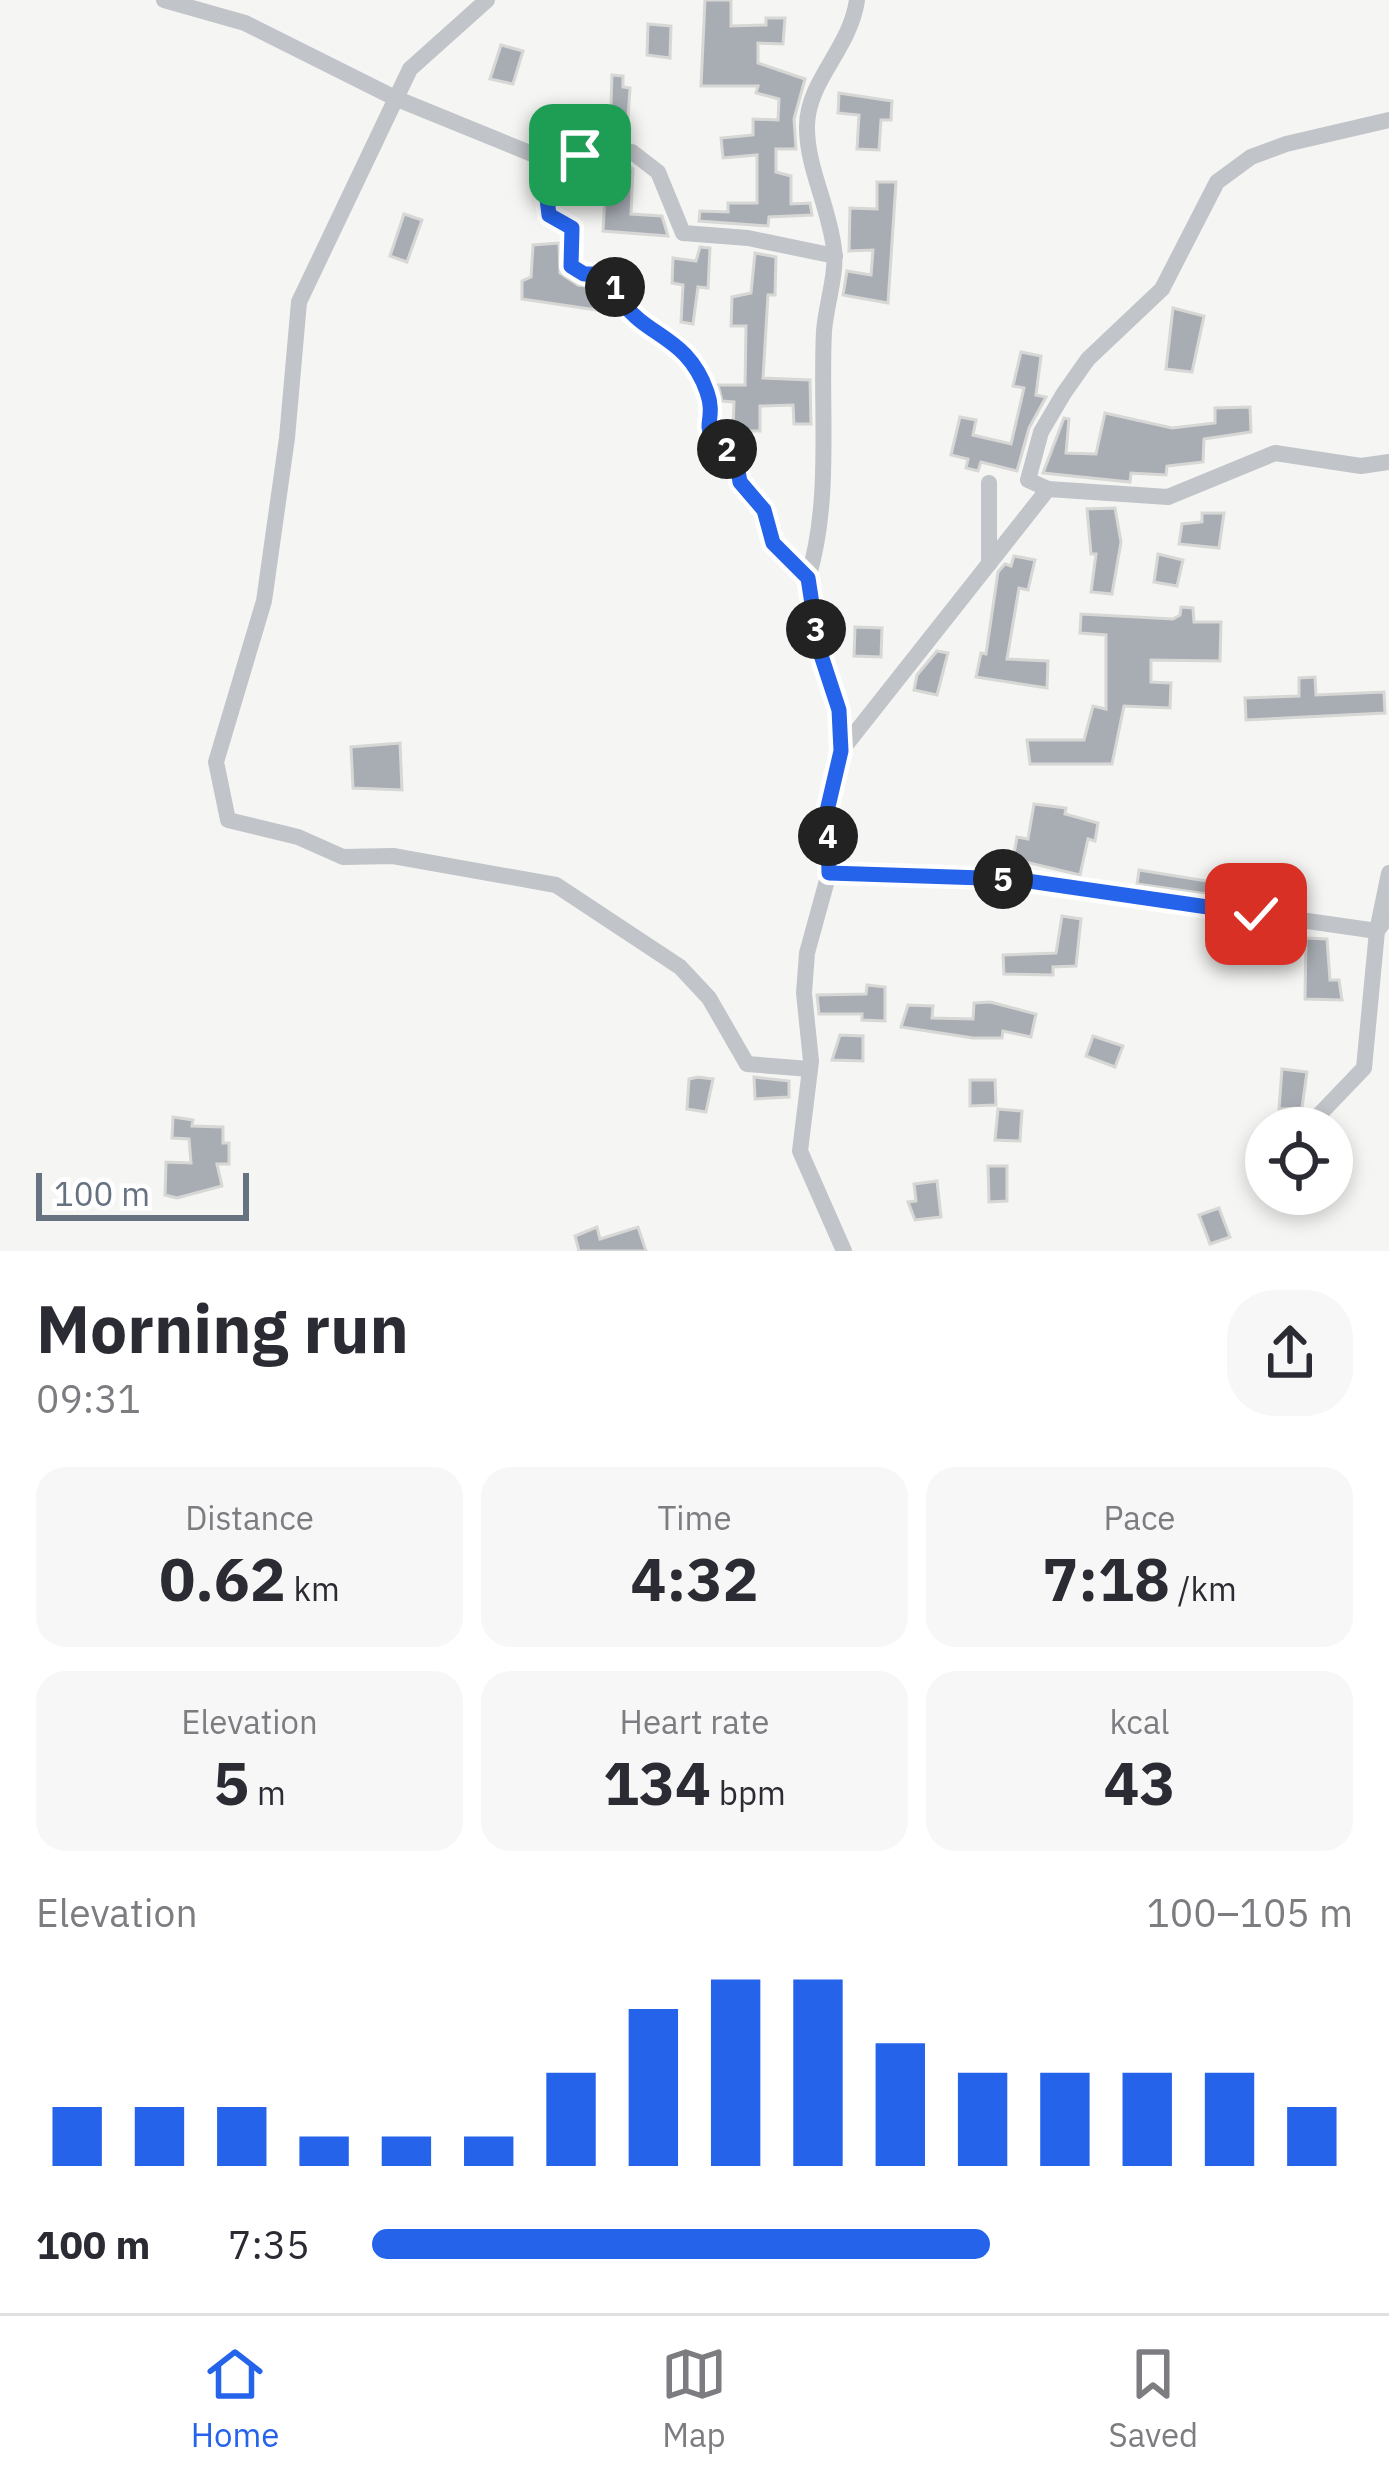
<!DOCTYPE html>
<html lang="en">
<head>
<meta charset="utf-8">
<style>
  body { margin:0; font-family:"IBM Plex Sans",sans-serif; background:#f7f7f7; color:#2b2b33; height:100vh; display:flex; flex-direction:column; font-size:45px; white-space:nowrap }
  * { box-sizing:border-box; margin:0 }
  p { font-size:39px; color:#7c7c81 }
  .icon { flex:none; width:66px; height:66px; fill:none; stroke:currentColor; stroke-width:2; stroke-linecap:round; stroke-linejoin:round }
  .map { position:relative; height:1251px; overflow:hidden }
  .side { display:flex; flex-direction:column; background:#fff; flex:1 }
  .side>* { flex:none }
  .buttons { position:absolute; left:1245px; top:1107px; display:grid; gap:24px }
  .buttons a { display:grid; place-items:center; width:108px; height:108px; border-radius:50%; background:#fff; box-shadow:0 6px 18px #0003; font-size:60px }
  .scale { position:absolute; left:36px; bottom:30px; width:213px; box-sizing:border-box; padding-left:12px; border:6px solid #677281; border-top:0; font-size:33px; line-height:42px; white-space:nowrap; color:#677281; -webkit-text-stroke:9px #fff; paint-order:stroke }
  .pin { position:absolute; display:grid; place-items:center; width:102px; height:102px; color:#fff; margin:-51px; border-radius:24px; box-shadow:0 6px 18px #0006 }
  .km { position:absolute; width:60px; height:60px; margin:-30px; border-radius:50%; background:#222; color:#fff; font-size:33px; line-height:60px; text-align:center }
  .round { display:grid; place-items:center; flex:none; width:126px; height:126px; border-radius:48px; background:#f7f7f7 }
  .overview { display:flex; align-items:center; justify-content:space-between; height:204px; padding:0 36px }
  h1 { font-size:66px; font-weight:800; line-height:90px }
  .metrics { display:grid; grid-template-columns:repeat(3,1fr); gap:18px; height:204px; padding:12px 36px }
  .metrics div { display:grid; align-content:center; border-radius:30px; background:#f7f7f7; text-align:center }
  .metrics b { font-size:60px; font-weight:800 }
  .metrics small { font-size:33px; font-weight:400 }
  .metrics p { font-size:33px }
  .chart { height:336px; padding:24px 36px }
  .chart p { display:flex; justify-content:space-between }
  .chart svg { width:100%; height:216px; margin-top:12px; stroke:#2563eb; stroke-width:6 }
  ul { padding:0 36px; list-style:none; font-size:39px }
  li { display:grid; grid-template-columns:192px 144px 1fr; align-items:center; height:90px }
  li i { height:30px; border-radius:15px; background:#2563eb }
  .menu { display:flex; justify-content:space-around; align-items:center; height:168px; border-top:3px solid #e1e1e2; background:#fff; font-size:33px; color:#7c7c81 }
  .menu a { display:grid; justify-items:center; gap:6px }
  .menu .on { color:#2563eb }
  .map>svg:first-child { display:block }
  .building { fill:#a8adb4; stroke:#d7d7d5; stroke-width:3 }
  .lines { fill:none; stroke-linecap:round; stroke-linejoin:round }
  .minor { stroke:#c1c4c8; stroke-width:16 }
  .route-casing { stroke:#fff; stroke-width:24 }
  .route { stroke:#2563eb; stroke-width:15 }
</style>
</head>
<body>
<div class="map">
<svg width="1389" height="1251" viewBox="0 0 1389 1251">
  <rect width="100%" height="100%" fill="#f5f6f3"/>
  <g class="building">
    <path d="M705,0H731V26L766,25V18H785L783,44L758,43V63L805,79L794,119L796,149H776V172L791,176V204L810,203L812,215L769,217L768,226L699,221L700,211L728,212V203H757V155L723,158L721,138L753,135V119L778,120L779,99L756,93L758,86H701Z"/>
    <path d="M648,24L671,26L670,58L647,55Z"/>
    <path d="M501,45L523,51L513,84L490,79Z"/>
    <path d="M612,75L623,76V87L630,88L627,134L610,133Z"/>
    <path d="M839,93L892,101L891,120H881L879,150L857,149L859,115L838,113Z"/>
    <path d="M628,165L633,169L631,214L662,216L668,236L603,231L605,195L578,192L581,172L617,177L619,166Z"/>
    <path d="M877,182H896L888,303L843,295L847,271L871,275L873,250L849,251L850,208L877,209Z"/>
    <path d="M404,214L422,220L407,262L390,256Z"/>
    <path d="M559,243L560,273L578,285L594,287L603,296V311L522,299V281L531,277L533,245Z"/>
    <path d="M700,247L710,248L708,288L698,287L693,324L681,322L683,285L672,283L673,258L696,261Z"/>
    <path d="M755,253L776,257L775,295H768L763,378L810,380L811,424H794L793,405L760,406V431H733L734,402L722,401L718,385H745L746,326H731L732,297L751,293Z"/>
    <path d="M1173,308L1204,316L1192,372L1166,369Z"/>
    <path d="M1021,352L1041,356L1036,395L1046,397L1029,428L1017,471L981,462L978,471L966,468L968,459L951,455L960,417L976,420L973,435L1011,444L1024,388L1013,386Z"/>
    <path d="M1250,407L1251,432L1204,439L1203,462L1167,466L1166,475L1131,473L1130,482L1043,473L1064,418L1069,419L1066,453L1096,454L1105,413L1172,428L1215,423V408Z"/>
    <path d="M1115,508L1121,542L1112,594L1091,592L1096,554H1091L1087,509Z"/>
    <path d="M1202,513H1224L1219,548L1179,544L1182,524L1202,522Z"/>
    <path d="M1158,554L1183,560L1177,586L1154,582Z"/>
    <path d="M1014,556L1035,560L1028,590L1019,588L1007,659L1048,661L1047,688L976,677L981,653L986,654L998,572L1005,564L1011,566Z"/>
    <path d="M1181,607L1193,608L1194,622H1221L1220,661L1151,660V682L1171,683L1170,708L1124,706L1112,764H1030L1027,740H1084L1093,706L1106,709V635L1080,633L1081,614L1173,619L1180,615Z"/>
    <path d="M855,627L882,628L881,657L854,656Z"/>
    <path d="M937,651L948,653L937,695L914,690L917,675Z"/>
    <path d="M1315,677L1316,695L1384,692L1385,713L1246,720L1245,698L1299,696V678Z"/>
    <path d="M400,743L402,790L353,788L351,747Z"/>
    <path d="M1034,804L1066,808L1065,814L1098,823L1095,841L1088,839L1080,875L1013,859L1017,837L1028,839Z"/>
    <path d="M1139,870L1225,884L1226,874L1266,879L1263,902L1137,884Z"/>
    <path d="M1062,916L1081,919L1076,966L1053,967V975L1004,974L1003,955L1056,953Z"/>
    <path d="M1306,938L1327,939L1330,980H1339L1342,1000L1305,999Z"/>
    <path d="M867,985L885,987V1021L862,1020V1014H819L817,995L866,994Z"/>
    <path d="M990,1002L1036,1014L1031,1037L1003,1031L1002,1038H973L901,1027L908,1005L933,1006L932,1018L973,1019L974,1003Z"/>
    <path d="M840,1035L863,1036V1061L832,1060Z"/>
    <path d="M1093,1036L1123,1046L1115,1067L1086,1056Z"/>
    <path d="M1282,1069L1307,1072L1302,1108L1279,1109Z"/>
    <path d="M698,1077L713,1079L706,1112L687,1109L689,1079Z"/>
    <path d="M754,1077L789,1081V1097L755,1099Z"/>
    <path d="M970,1080H995L996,1105L970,1106Z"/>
    <path d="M998,1109L1022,1111L1020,1141L995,1140Z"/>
    <path d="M173,1117L193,1120L192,1126L223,1127V1143H229V1164H217L222,1186L177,1198L165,1195L166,1162L191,1163L189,1139L172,1138Z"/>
    <path d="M988,1166H1007V1201L989,1202Z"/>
    <path d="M937,1181L941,1217L915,1220L908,1202L916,1201L914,1184Z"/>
    <path d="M1219,1208L1230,1237L1210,1244L1199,1215Z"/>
    <path d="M597,1227L600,1239L638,1227L646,1251H579L575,1236Z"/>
  </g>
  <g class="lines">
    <g class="minor">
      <path d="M164,0L245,23L395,98L542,158L549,215L572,228L571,266L584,274H600L642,320L679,344L709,394L706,426L711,440L735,453L740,482L764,510L773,543L808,578L819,649L839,710L841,751L827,811L829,873L807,953L804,993L811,1061L800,1151L844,1251"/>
      <path d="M487,0L410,69L299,302L287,438L264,601L216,762L228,820L298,837L343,857L393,856L556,885L680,967L709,998L747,1064L810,1069"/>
      <path d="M542,158L632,152L658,172L683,233L748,238L835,256"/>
      <path d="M989,483V564"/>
      <path d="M1048,489L1028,480L1041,432L1064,393L1088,359L1162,289L1217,182L1251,157L1286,144L1389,120"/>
      <path d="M808,578C832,500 820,411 824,331C826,305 837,274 834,249C829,206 806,166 807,125C808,80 850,49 857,0"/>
      <path d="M841,751L1048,489L1168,497L1275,453L1361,466L1389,462"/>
      <path d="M829,873L1014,879L1377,931L1389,915"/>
      <path d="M1317,1117L1364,1068L1377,931L1389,873"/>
    </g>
  </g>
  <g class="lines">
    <g class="route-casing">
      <path id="route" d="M580,155L542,158L549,215L572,228L571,266L584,274H600C611,284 614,292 623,303C649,338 688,337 707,392C719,426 691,429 735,453L740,482L764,510L773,543L808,578L819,649L839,710L841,751L827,811L829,873L1014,879L1256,914"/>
    </g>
    <use href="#route" class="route"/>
  </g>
</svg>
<div class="buttons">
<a><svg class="icon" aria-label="locate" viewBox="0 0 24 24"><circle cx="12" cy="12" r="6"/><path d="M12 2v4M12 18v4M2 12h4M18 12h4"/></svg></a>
</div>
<div class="scale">100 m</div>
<div class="pin" style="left:580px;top:155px;background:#1e9e55"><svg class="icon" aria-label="arrive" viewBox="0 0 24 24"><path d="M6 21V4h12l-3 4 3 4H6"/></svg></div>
<div class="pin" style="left:1256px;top:914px;background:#d93025"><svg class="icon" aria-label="check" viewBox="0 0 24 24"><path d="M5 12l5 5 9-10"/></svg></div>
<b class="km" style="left:615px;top:287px">1</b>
<b class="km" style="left:727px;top:449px">2</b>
<b class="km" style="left:816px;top:629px">3</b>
<b class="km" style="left:828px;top:836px">4</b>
<b class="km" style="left:1003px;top:879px">5</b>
</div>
<section class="side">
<div class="overview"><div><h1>Morning run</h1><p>09:31</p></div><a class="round"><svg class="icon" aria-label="share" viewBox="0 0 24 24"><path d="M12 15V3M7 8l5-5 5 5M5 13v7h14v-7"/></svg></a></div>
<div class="metrics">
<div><p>Distance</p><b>0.62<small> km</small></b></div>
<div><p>Time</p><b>4:32</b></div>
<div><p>Pace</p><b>7:18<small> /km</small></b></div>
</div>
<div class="metrics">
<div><p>Elevation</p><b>5<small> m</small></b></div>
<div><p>Heart rate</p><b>134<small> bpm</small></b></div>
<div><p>kcal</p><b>43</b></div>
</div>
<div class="chart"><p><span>Elevation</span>100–105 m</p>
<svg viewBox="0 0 160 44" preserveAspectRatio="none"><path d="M5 44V32M15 44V32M25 44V32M35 44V38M45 44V38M55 44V38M65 44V25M75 44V12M85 44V6M95 44V6M105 44V19M115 44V25M125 44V25M135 44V25M145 44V25M155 44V32"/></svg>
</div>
<ul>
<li><b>100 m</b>7:35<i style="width:63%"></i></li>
</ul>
</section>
<nav class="menu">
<a class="on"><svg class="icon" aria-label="home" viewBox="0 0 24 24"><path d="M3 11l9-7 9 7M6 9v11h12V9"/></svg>Home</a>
<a><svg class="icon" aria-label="map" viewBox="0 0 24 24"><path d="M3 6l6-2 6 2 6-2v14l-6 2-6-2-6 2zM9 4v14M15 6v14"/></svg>Map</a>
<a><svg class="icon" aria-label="saved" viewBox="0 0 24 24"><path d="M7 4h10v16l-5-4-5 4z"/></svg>Saved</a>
</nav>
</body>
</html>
